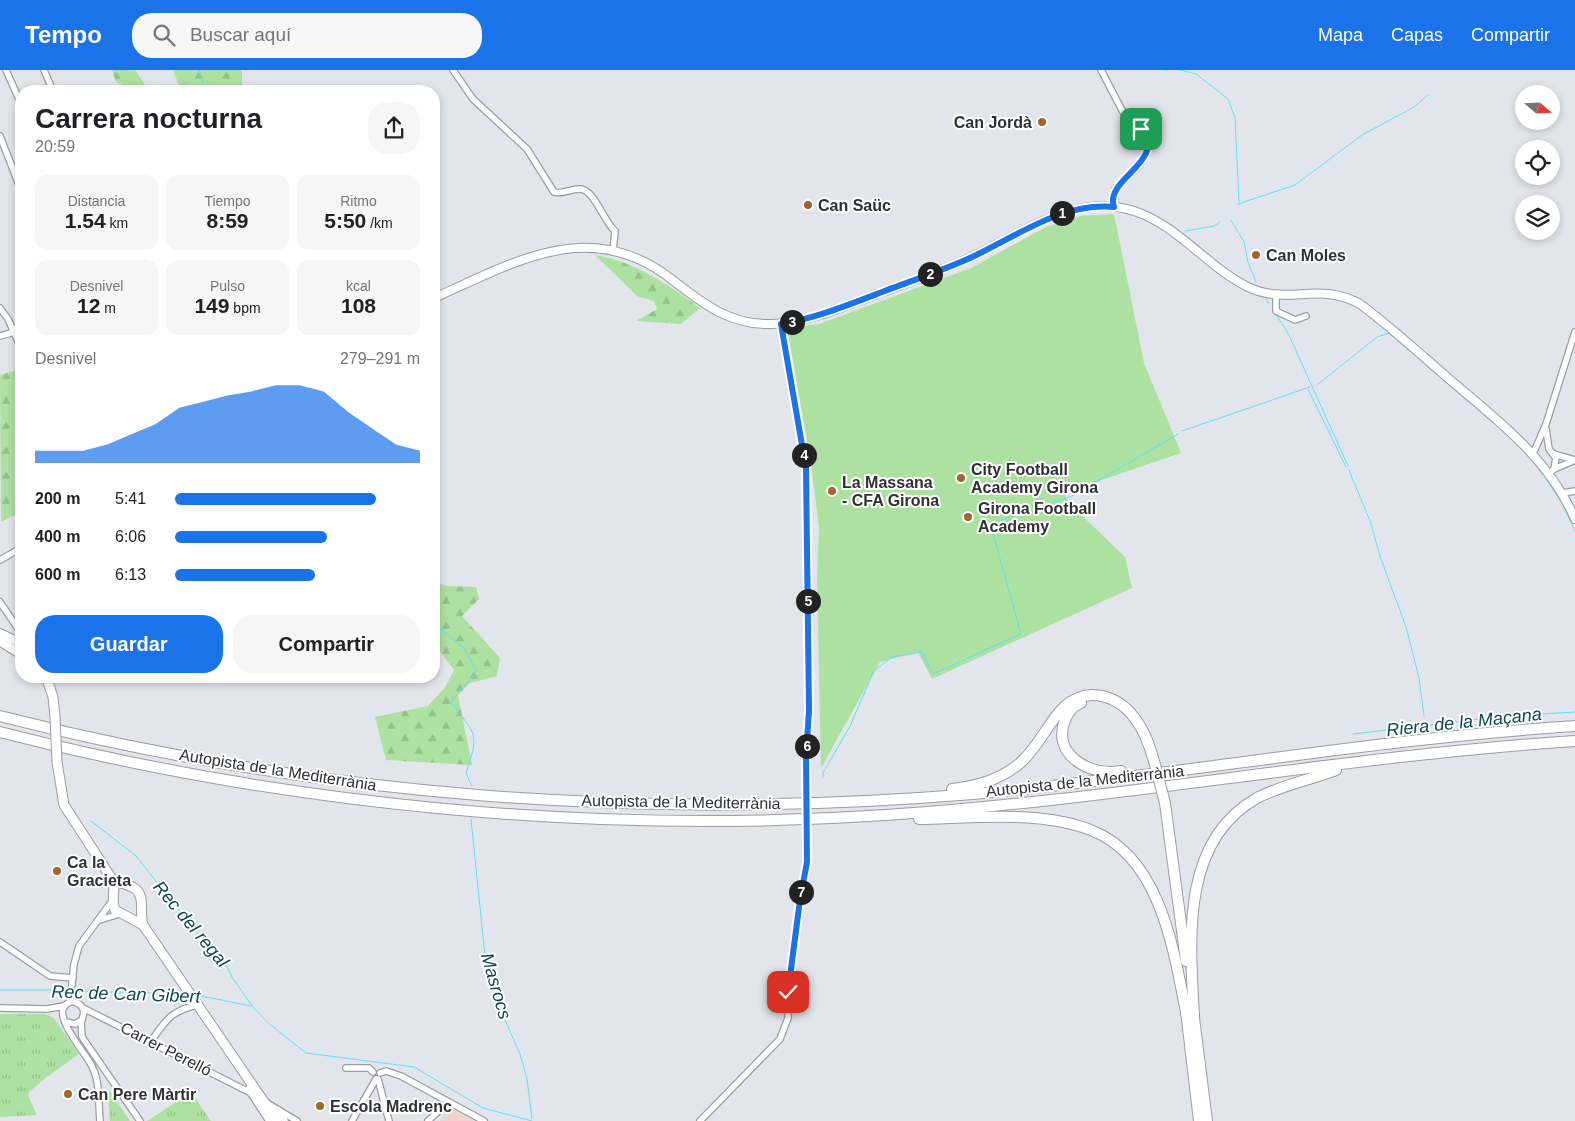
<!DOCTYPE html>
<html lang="es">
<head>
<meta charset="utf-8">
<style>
  body { margin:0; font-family:Arial,sans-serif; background:#f6f6f6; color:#202124; height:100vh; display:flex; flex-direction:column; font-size:19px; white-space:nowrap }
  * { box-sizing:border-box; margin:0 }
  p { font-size:16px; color:#757577 }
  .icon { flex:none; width:28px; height:28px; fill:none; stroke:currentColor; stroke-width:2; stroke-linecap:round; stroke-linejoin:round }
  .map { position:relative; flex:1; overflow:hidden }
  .panel { position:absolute; left:15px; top:15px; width:425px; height:598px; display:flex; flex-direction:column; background:#fff; border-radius:20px; box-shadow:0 2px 8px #0003 }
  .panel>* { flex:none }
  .needle { width:32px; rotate:109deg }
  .controls { position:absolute; left:1515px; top:15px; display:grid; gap:10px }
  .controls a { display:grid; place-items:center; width:45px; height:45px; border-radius:50%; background:#fff; box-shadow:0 2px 8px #0003; font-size:25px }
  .pin { position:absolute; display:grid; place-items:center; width:42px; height:42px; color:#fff; margin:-21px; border-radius:10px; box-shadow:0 2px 8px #0006 }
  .km { position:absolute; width:25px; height:25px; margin:-12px; border-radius:50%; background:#222; color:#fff; font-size:14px; line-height:25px; text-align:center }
  .round { display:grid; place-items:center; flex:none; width:52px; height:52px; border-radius:20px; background:#f6f6f6 }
  .headline { display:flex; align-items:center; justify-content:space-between; height:85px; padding:0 20px }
  h1 { font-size:28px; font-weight:700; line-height:38px }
  .metrics { display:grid; grid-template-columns:repeat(3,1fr); gap:8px; height:85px; padding:5px 20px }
  .metrics div { display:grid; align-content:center; border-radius:12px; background:#f6f6f6; text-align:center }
  .metrics b { font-size:21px; font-weight:700 }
  .metrics small { font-size:14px; font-weight:400 }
  .metrics p { font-size:14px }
  .chart { height:140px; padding:10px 20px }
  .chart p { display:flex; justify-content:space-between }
  .chart svg { width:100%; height:90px; margin-top:5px; fill:#1a73e8; opacity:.7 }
  .cta { display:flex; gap:10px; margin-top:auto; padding:10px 20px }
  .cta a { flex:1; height:58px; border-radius:20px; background:#1a73e8; color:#fff; font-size:20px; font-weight:700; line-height:58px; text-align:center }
  .cta a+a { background:#f6f6f6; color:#202124 }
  ul { padding:0 20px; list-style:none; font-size:16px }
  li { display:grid; grid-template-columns:80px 60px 1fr; align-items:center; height:38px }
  li i { height:12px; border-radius:6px; background:#1a73e8 }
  header { display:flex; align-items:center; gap:30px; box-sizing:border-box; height:70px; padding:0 25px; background:#1a73e8; color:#fff }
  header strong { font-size:24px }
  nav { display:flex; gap:28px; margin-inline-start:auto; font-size:18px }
  .search { width:350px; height:45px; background:#f6f6f6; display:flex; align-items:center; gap:12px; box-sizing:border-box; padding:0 18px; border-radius:20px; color:#757577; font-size:19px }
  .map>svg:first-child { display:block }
  .commercial { fill:#efd4d0 }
  .grass { fill:url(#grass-tufts) }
  .forest { fill:url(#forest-firs) }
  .pitch { fill:#ade1a1 }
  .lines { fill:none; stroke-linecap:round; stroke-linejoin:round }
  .stream { stroke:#5de1f5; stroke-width:1 }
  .minor-casing { stroke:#9b9da3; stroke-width:8 }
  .tertiary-casing { stroke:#9b9da3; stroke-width:10 }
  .primary-casing { stroke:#9b9da3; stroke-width:11 }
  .motorway-casing { stroke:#9b9da3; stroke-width:12 }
  .minor { stroke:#fff; stroke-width:5.5 }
  .tertiary { stroke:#fff; stroke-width:8 }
  .primary { stroke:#fff; stroke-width:9 }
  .motorway { stroke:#fff; stroke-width:10 }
  .minor-bridge-casing { stroke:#9b9da3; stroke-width:8; stroke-linecap:butt }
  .primary-bridge-casing { stroke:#9b9da3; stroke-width:11; stroke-linecap:butt }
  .motorway-bridge-casing { stroke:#9b9da3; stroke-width:12; stroke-linecap:butt }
  .minor-bridge { stroke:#fff; stroke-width:5.5 }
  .primary-bridge { stroke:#fff; stroke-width:9 }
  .motorway-bridge { stroke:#fff; stroke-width:10 }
  .route-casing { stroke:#fff; stroke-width:10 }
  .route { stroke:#1a73e8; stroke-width:6 }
  .poi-dot { fill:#a4642d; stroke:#fff; stroke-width:2 }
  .labels { text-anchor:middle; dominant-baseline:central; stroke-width:4; stroke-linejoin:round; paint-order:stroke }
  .poi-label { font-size:16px; font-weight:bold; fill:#2f3032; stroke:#fff; text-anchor:start }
  .street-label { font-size:16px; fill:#2f3032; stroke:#fff }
  .water-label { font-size:18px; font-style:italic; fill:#0c4851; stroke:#fff }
</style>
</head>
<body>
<header>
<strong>Tempo</strong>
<div class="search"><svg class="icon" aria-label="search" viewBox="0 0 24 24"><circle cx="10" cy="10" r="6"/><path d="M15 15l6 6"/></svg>Buscar aquí</div>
<nav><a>Mapa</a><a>Capas</a><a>Compartir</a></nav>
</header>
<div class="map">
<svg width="1575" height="1051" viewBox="0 0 1575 1051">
  <defs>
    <pattern id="grass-tufts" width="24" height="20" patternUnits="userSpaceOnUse" patternTransform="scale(1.25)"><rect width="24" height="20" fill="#ade1a1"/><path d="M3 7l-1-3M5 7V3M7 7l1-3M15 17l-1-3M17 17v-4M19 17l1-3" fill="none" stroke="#95c18b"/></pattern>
    <pattern id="forest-firs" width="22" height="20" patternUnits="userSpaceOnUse" patternTransform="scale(1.25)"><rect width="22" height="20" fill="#ade1a1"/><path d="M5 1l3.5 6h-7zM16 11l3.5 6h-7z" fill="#95c18b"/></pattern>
  </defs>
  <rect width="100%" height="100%" fill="#e3e5ec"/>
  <path class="commercial" d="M448,1037L474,1051H440Z"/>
  <g class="grass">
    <path d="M0,944H45L54,948L79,984L47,1007L29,1022L28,1026L37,1045L0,1047Z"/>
    <path d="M110,1021L130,1051H110L108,1022Z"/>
    <path d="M191,1022L211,1051H147Z"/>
  </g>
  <g class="forest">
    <path d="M112,0H135L145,15L137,21L116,12Z"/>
    <path d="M173,0H242V21H181Z"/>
    <path d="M595,185C636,192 667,214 700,238L681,254L636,251L657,239L654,231L637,226Z"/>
    <path d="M21,299V442L1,452L0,305Z"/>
    <path d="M434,512L447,516L476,517L479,529L462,546L500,588L497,606L470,613L458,625L472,695L386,690L375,647L428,636L446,616L454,600L434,574Z"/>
  </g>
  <path class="pitch" d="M1114,144L1144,293L1181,383L1064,423L1070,434L1125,487L1132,518L932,609L918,582L880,592L821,698L817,507L819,458L811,393L787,258L819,254L971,198L1046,157L1081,146Z"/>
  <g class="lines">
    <g class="stream">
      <path d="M199,0L206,21"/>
      <path d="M1165,0H1167"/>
      <path d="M1180,0L1196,4L1228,29L1235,47L1239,132"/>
      <path d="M1238,134L1295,115L1362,65L1414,37L1428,25"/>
      <path d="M1231,150L1244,172L1248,192L1256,212"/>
      <path d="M1185,161L1214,156L1220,152"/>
      <path d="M1266,229L1269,234"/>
      <path d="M1275,243L1288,263L1348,396"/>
      <path d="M1317,315L1377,267L1389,263L1470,333"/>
      <path d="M1308,319L1346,397"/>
      <path d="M1475,337L1518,374"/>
      <path d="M1182,361L1310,317"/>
      <path d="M1532,390L1543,405"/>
      <path d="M1349,400L1370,451L1381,489L1406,557L1419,608L1424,646"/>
      <path d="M1547,410L1563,435L1575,462"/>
      <path d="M434,554L463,577L477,601L451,632C476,666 480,662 466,703L472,716"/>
      <path d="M1353,664L1506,646L1575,642"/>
      <path d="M823,708V703L850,656L874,601L892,587L922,582L933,604L1021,564L992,460V453L1072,426L1178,364"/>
      <path d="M471,749L486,896L501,941L520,984L527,1009L532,1049"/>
      <path d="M91,751L136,786L193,858L220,883L232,907L252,936L268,953L306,983L414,997L483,1038L532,1051"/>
      <path d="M0,920H69"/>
      <path d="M73,921L187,924"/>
      <path d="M196,925L251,936"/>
    </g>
    <g class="minor-casing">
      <g id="minor">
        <path d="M6,0L21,34"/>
        <path d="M44,0L53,21"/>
        <path d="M453,0L473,29L527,79L554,122C563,125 571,118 581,119C595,121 604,152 615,161L613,181"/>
        <path d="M1101,0L1124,44L1141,59L1147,68L1145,86L1138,97L1115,119L1114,137"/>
        <path d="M0,66L21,120"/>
        <path d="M1276,225V241L1295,250L1306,246"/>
        <path d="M0,238L8,249L21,278"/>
        <path d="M781,254L806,398L809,641L806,718"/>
        <path d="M0,266L11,263L13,259L21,256"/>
        <path d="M1546,359L1549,379L1556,388L1554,399L1549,403"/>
        <path d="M1533,384L1546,354L1575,262"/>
        <path d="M1554,384L1575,390"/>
        <path d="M1554,399L1573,391"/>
        <path d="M1563,423L1575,421"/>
        <path d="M0,490L21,478"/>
        <path d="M0,532L21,563"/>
        <path d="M100,850L119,844"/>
        <path d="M0,872L50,906L73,908"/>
        <path d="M70,932L74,894L79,876L112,831"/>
        <path d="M0,938L47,939L64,936"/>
        <path d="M83,938L249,1022"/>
        <path d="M81,951L82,967L140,1051"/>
        <path d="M66,952L75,954L82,950L84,942C82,933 71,927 64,937C56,948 82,980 89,991C101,1009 98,1030 100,1051"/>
        <path d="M151,971C166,950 171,941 197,935"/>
        <path d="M346,998H369L373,1002"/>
        <path d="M380,1003L386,1001L401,1006L484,1051"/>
        <path d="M378,1009L389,1051"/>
        <path d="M248,1019L269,1051"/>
        <path d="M267,1033L297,1051"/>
        <path d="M278,1040L285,1051"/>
        <path d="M352,1051L376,1009"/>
        <path d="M428,1051L448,1032"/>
        <path d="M700,1051L780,969L788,948L789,908L807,792V763"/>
      </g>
    </g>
    <g class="tertiary-casing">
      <g id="tertiary">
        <path d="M434,228C513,193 589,146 670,208C702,233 730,256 773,254C809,252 842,237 875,225C906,213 939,202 969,188C1023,164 1073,122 1134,141C1178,155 1207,197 1248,217C1287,236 1320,211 1360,234C1391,257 1419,283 1448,308C1497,350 1549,388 1575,449"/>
        <path d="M0,563L21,573"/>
      </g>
    </g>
    <g class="primary-casing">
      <g id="primary">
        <path d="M0,571L21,584"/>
        <path d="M46,606L53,627L55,647"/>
        <path d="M57,692L64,735L112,809C117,822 110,828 115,840L143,855"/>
        <path d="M112,809C119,813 127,814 134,818C146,825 139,843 143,855L277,1051"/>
      </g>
    </g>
    <g class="motorway-casing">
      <g id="motorway">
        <path d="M1081,633C1073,636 1068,642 1065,650C1051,685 1091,707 1121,701"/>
        <path d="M0,646C317,727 648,751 973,724C1174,706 1373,669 1575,656"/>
        <path d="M0,662C285,735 592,765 886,745C1116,730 1344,686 1575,671"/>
        <path d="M952,719C977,716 999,710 1019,694C1038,678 1047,654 1064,637C1089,614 1122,627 1138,653C1146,664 1150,678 1154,691"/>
        <path d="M1165,733L1186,891"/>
        <path d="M919,749C973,748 1042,740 1093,761C1162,789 1174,883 1187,947"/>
        <path d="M1193,940L1207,1051"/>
        <path d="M1186,941L1199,1051"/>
        <path d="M1194,946C1190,871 1180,771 1257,728C1282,715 1309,710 1336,700"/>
      </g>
    </g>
    <use href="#minor" class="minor"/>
    <use href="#tertiary" class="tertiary"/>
    <use href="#primary" class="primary"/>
    <use href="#motorway" class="motorway"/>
    <g class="minor-bridge-casing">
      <path id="minor-bridge" d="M806,718L807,763"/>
    </g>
    <g class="primary-bridge-casing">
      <path id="primary-bridge" d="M55,647L57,692"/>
    </g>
    <g class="motorway-bridge-casing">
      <path id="motorway-bridge" d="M1154,691L1165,733"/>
    </g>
    <use href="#minor-bridge" class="minor-bridge"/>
    <use href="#primary-bridge" class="primary-bridge"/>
    <use href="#motorway-bridge" class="motorway-bridge"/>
  </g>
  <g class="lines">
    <g class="route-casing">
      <path id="route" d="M788,922L800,830L807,792L806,685L809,641L806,398L781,254C816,248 848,235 882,222C911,211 941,201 970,188C1016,167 1061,132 1114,137C1104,108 1168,92 1141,59"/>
    </g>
    <use href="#route" class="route"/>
  </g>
  <g class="poi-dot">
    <circle cx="1042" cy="52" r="5"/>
    <circle cx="808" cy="135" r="5"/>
    <circle cx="1256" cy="185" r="5"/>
    <circle cx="961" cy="408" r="5"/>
    <circle cx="832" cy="421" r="5"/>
    <circle cx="968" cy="447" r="5"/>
    <circle cx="57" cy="801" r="5"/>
    <circle cx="68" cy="1024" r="5"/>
    <circle cx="320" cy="1036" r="5"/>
  </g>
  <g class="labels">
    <g class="poi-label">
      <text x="1032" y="52" text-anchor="end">Can Jordà</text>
      <text x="818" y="135">Can Saüc</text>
      <text x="1266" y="185">Can Moles</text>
      <text x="971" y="399">City Football<tspan x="971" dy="18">Academy Girona</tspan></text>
      <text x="842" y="412">La Massana<tspan x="842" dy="18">- CFA Girona</tspan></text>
      <text x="978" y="438">Girona Football<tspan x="978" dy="18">Academy</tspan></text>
      <text x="67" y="792">Ca la<tspan x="67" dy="18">Gracieta</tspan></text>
      <text x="78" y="1024">Can Pere Màrtir</text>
      <text x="330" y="1036">Escola Madrenc</text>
    </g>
    <g class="street-label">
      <text transform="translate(278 700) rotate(9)">Autopista de la Mediterrània</text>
      <text transform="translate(1085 711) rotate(-6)">Autopista de la Mediterrània</text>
      <text transform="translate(681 732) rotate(1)">Autopista de la Mediterrània</text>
      <text transform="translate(166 979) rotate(27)">Carrer Perelló</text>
    </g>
    <g class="water-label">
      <text transform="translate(1464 652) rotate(-6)">Riera de la Maçana</text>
      <text transform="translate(191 854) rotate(50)">Rec del regal</text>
      <text transform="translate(496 916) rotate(74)">Masrocs</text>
      <text transform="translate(126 924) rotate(2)">Rec de Can Gibert</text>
    </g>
  </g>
</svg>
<div class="controls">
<a><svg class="needle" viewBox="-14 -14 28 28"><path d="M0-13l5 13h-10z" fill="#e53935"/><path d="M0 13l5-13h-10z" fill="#757577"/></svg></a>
<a><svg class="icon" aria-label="locate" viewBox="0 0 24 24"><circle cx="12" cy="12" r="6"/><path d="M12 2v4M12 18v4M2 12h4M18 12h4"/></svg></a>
<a><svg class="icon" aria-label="layers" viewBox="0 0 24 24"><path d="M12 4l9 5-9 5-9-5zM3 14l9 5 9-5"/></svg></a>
</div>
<div class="pin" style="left:1141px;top:59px;background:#1e9e55"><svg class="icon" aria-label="arrive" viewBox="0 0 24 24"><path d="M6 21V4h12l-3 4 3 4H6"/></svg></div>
<div class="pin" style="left:788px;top:922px;background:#d93025"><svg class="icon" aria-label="check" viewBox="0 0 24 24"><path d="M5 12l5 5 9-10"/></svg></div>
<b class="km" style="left:1062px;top:143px">1</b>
<b class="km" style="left:930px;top:204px">2</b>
<b class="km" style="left:792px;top:252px">3</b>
<b class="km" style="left:804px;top:385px">4</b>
<b class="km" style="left:808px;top:531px">5</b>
<b class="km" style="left:807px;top:676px">6</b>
<b class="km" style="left:801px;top:822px">7</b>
<section class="panel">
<div class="headline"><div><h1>Carrera nocturna</h1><p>20:59</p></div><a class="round"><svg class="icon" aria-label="share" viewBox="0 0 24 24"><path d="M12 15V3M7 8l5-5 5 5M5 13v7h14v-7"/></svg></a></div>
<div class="metrics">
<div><p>Distancia</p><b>1.54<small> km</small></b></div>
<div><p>Tiempo</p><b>8:59</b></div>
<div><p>Ritmo</p><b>5:50<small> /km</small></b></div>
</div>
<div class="metrics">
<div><p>Desnivel</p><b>12<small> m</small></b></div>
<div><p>Pulso</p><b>149<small> bpm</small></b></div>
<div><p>kcal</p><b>108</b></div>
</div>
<div class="chart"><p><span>Desnivel</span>279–291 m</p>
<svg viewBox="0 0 160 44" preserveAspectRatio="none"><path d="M0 44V38L10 38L20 38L30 35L40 30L50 25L60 17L70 14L80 11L90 9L100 6L110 6L120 9L130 19L140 27L150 35L160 38V44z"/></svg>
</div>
<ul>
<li><b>200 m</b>5:41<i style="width:82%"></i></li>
<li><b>400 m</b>6:06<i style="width:62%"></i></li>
<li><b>600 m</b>6:13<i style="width:57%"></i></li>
</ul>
<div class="cta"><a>Guardar</a><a>Compartir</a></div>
</section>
</div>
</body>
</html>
